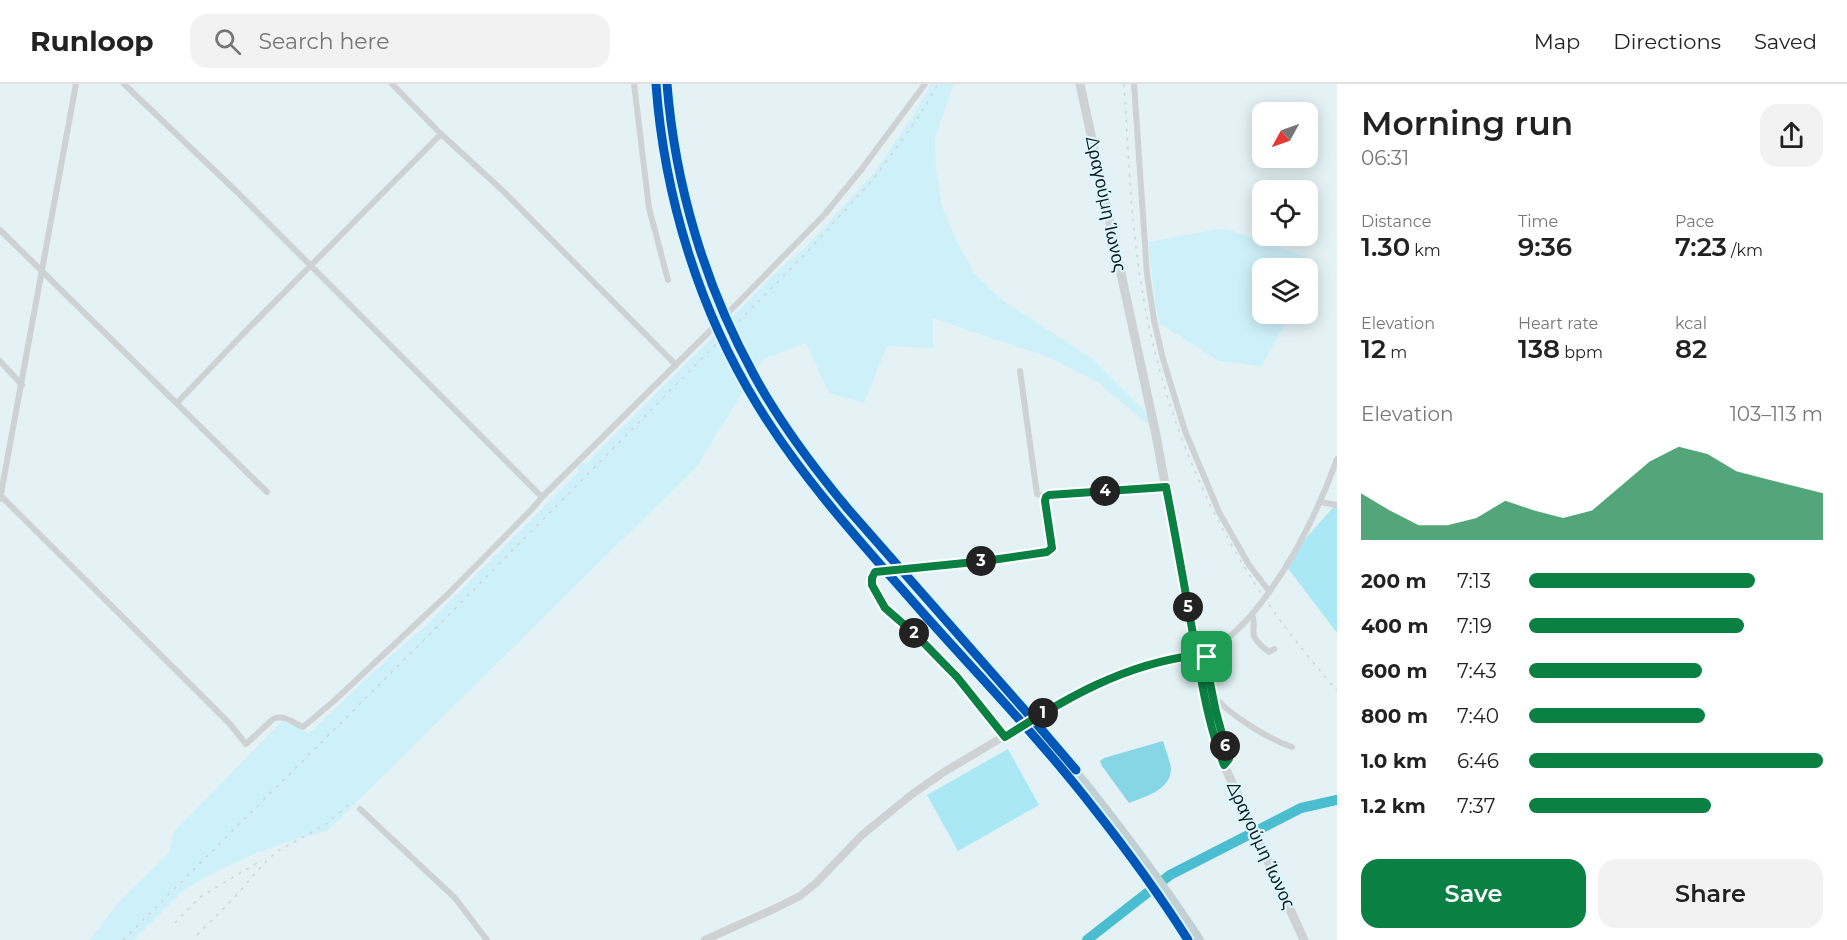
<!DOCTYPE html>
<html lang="en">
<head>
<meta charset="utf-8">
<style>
  body { margin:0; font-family:Montserrat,sans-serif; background:#f2f2f2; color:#222; height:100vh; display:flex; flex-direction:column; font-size:22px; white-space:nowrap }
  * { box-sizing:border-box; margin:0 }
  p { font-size:20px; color:#767676 }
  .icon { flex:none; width:33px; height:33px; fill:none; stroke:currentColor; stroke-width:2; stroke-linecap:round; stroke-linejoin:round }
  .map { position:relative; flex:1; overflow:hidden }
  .sheet { display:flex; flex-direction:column; background:#fff; width:510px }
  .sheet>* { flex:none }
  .needle { width:39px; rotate:230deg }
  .buttons { position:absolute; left:1252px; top:18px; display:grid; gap:12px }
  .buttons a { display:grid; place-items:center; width:66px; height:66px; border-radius:12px; background:#fff; box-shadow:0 3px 15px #0003; font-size:30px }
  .pin { position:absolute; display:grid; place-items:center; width:51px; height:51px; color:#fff; margin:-26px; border-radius:12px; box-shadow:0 3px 9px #0006 }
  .km { position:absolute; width:30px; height:30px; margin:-15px; border-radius:50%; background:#222; color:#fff; font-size:16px; line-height:30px; text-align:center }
  .round { display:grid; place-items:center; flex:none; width:63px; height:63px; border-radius:18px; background:#f2f2f2 }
  .summary { display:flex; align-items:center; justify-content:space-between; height:102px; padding:0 24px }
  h1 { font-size:33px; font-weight:600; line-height:45px }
  .figures { display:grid; grid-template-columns:repeat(3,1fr); gap:9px; height:102px; padding:6px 24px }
  .figures div { display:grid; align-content:center }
  .figures b { font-size:26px; font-weight:600 }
  .figures small { font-size:16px; font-weight:400 }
  .figures p { font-size:16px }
  .chart { height:168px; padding:12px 24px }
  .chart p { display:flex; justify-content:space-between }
  .chart svg { width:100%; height:108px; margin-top:6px; fill:#0b8043; opacity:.7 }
  .primary-button { display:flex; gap:12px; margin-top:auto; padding:12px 24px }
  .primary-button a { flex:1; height:69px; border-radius:18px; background:#0b8043; color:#fff; font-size:24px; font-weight:600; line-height:69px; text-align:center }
  .primary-button a+a { background:#f2f2f2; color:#222 }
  ul { padding:0 24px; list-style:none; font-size:20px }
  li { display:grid; grid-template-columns:96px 72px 1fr; align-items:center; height:45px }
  li i { height:15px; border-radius:8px; background:#0b8043 }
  header { display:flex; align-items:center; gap:36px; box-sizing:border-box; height:84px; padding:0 30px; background:#fff; border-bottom:2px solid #e0e0e0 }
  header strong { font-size:28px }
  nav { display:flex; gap:33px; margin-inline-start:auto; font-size:21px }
  .search { width:420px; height:54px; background:#f2f2f2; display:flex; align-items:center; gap:15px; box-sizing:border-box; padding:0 21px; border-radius:18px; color:#767676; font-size:22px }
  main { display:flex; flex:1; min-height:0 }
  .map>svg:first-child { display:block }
  .built { fill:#cef1f9 }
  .green { fill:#aae8f6 }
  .forest { fill:#87d6e6 }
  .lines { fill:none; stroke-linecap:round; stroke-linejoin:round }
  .river { stroke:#4abdd0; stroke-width:10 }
  .minor { stroke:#ced2d4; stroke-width:6 }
  .tertiary { stroke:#ced2d4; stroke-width:8 }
  .secondary { stroke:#ced2d4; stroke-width:9 }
  .primary { stroke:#c1d0d2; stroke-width:10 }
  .rail { stroke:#d0d4d6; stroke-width:1.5; stroke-dasharray:3 6; stroke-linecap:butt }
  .cycleway-casing { stroke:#ddf6fc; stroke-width:13 }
  .cycleway { stroke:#0057b8; stroke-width:9 }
  .route-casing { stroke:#fff; stroke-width:12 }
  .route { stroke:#0b8043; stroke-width:8 }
  .labels { text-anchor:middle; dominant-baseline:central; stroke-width:4.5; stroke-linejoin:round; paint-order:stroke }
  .street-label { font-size:18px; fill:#0d1d21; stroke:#ddf6fc }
</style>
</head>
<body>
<header>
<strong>Runloop</strong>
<div class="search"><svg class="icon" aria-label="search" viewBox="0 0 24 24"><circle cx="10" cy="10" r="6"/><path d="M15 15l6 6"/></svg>Search here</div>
<nav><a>Map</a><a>Directions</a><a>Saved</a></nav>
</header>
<main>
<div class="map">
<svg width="1337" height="856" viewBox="0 0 1337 856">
  <rect width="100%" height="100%" fill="#e4f2f5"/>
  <g class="built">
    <path d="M931,0H954L935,53L936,87L942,122L956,156L975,190L1001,215L1094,276L1147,329L1151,343L1097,298L1051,274L933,234V264L887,262L864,319L829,309L806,259L763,275L697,382L327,747L302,753L256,769L213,789L185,805L134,856H89L119,818L169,769L174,748L282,637L309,649L393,570L423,544L579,387L577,384L583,378L586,380L784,181L805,164L873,90L915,29Z"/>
    <path d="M1219,145L1233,147L1318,177L1308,196V184H1263V230H1290L1262,282L1219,277L1160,240L1156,224L1148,158Z"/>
  </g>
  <g class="green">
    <path d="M1337,419V549L1284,479Z"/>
    <path d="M1008,665L1039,721L958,767L927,711Z"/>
  </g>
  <path class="forest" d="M1163,657C1165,665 1170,676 1171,685C1171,706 1144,713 1129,719L1102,682L1100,677L1104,674Z"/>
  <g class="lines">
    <path class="river" d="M1087,856L1170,791L1301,724L1337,716"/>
    <g class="minor">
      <path d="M124,0L236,107L542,413"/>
      <path d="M392,0L441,50L502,106L676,281"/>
      <path d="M634,0L649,124L668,196"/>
      <path d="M1134,0L1147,190L1154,236L1163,275L1185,347L1219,428L1249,481L1269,507"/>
      <path d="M0,146L267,408"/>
      <path d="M724,233L825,130L861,86L925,0"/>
      <path d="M0,277L22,301"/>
      <path d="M1020,287L1037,410L1046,413L1049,411L1166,403"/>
      <path d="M177,319L241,252L441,50"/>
      <path d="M1,412L229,639L246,660L273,635C284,630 293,639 303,643L334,617L448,510L533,424L542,413L717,240"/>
      <path d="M0,415L76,0"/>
      <path d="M1320,418L1337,421"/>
      <path d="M1252,530C1256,538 1252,544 1254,552C1256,558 1264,564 1269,568L1274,565"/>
      <path d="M1207,573L1206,579L1216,628L1229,675L1224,681"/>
      <path d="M1198,579L1207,573C1222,559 1240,545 1253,529C1291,483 1317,430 1337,375"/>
      <path d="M1213,611C1228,630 1268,655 1292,663"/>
      <path d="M1005,653L957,593L916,551L885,524L872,501V494L875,488L985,477L1047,468L1052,463L1045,417L1046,413"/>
      <path d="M360,725L455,814L487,856"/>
    </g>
    <path class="tertiary" d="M705,856L776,824L800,812L816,799L862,751L911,711L944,688L1075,610L1114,592L1141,583L1177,574L1197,571"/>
    <path class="secondary" d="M1080,0L1156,351L1205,618L1213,650L1224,681L1304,856"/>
    <g class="primary">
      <path d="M656,0C664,112 699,226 758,322C804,397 864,462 922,528C979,592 1039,654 1092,722C1126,765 1159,810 1188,856"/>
      <path d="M667,0C675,101 705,202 754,291C780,339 813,383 848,425C971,565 1096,699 1199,856"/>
    </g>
    <g class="rail">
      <path d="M1124,0C1128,61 1130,125 1139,186C1154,292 1190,396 1247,487C1273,530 1305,569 1337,607"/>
      <path d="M175,839L200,813L257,779"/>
      <path d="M197,851L233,815L268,775L281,765L325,741L352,718"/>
      <path d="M123,856L429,551L808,167L875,93L919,32L938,0"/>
    </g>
    <g class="cycleway-casing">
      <g id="cycleway">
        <path d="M656,0C664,112 699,226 758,322C804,397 864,462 922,528C979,592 1039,654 1092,722C1126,765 1159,810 1188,856"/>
        <path d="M667,0C675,101 705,202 754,291C780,339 813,383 848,425L1029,631L1076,686"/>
      </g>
    </g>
    <use href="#cycleway" class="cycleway"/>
  </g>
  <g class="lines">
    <g class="route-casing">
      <path id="route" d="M1207,573L1198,579L1197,571C1124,580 1066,614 1005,653L957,593L916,551L885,524L872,501V494L875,488L985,477L1047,468L1052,464L1045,417L1046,413L1049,411L1166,403C1176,454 1185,505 1194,556C1202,599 1208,641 1224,681L1229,675L1216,628L1206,579L1207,573"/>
    </g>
    <use href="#route" class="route"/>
  </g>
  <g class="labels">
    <g class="street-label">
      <text transform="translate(1106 120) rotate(78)">Δραγούμη Ίωνος</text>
      <text transform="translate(1261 761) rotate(65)">Δραγούμη Ίωνος</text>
    </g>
  </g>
</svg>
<div class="buttons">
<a><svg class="needle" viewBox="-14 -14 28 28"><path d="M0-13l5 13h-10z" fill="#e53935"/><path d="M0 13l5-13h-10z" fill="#767676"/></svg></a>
<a><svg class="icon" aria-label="locate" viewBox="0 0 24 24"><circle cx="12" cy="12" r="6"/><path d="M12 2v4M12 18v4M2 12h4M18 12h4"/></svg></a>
<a><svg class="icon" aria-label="layers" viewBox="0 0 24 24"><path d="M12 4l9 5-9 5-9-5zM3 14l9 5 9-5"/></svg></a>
</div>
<div class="pin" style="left:1207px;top:573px;background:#1e9e55"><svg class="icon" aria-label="arrive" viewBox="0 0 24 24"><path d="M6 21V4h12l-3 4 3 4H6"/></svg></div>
<b class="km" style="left:1043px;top:629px">1</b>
<b class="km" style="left:914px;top:549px">2</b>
<b class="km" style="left:981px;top:477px">3</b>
<b class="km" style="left:1105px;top:407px">4</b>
<b class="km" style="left:1188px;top:523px">5</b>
<b class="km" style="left:1225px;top:662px">6</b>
</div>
<section class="sheet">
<div class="summary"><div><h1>Morning run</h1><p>06:31</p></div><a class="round"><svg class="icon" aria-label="share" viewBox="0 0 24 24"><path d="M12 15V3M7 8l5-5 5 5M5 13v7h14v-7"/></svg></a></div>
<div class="figures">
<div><p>Distance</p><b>1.30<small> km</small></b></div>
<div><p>Time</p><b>9:36</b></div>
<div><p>Pace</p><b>7:23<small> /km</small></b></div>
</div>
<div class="figures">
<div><p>Elevation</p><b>12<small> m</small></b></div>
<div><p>Heart rate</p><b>138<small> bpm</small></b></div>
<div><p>kcal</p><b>82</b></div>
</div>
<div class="chart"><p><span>Elevation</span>103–113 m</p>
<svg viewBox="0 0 160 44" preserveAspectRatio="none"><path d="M0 44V25L10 32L20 38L30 38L40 35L50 28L60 32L70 35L80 32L90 22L100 12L110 6L120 9L130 16L140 19L150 22L160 25V44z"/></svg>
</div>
<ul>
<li><b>200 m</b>7:13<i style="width:77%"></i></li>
<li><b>400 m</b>7:19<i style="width:73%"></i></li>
<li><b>600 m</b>7:43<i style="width:59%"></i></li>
<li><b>800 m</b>7:40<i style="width:60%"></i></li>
<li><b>1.0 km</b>6:46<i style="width:100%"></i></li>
<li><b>1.2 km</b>7:37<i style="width:62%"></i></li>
</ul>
<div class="primary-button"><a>Save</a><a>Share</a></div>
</section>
</main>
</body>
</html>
